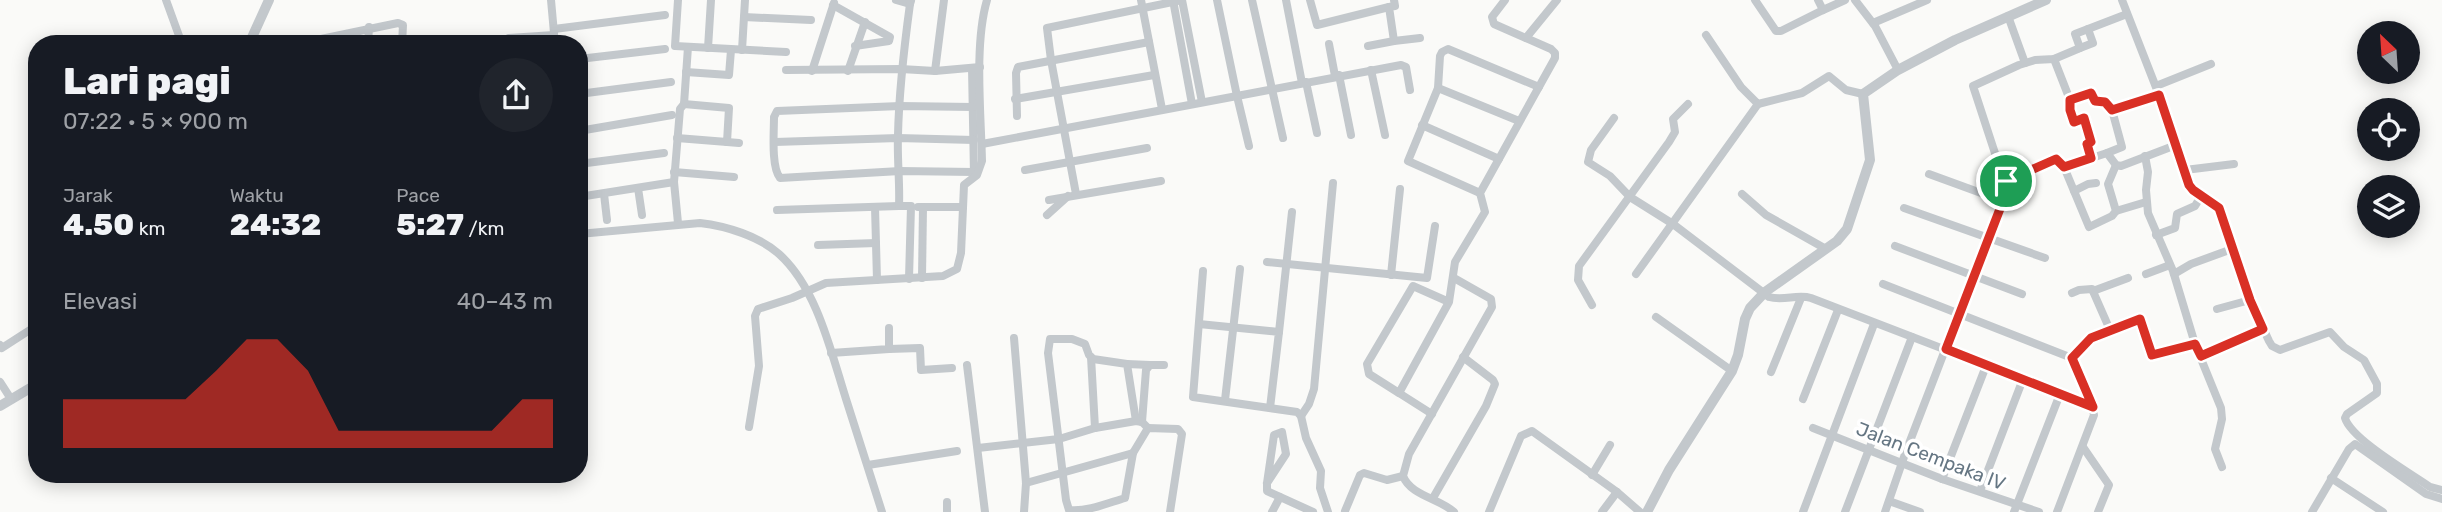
<!DOCTYPE html>
<html lang="id">
<head>
<meta charset="utf-8">
<style>
  body { margin:0; font-family:Rubik,sans-serif; background:#20242c; color:#f1f3f6; height:100vh; display:flex; flex-direction:column; font-size:26px; white-space:nowrap }
  * { box-sizing:border-box; margin:0 }
  p { font-size:23px; color:#9ea1a6 }
  .icon { flex:none; width:38px; height:38px; fill:none; stroke:currentColor; stroke-width:2; stroke-linecap:round; stroke-linejoin:round }
  .map { position:relative; flex:1; overflow:hidden }
  .drawer { position:absolute; left:28px; top:35px; width:560px; height:448px; display:flex; flex-direction:column; background:#171b24; border-radius:28px; box-shadow:0 4px 18px #0003 }
  .drawer>* { flex:none }
  .needle { width:46px; rotate:335deg }
  .fabs { position:absolute; left:2357px; top:21px; display:grid; gap:14px }
  .fabs a { display:grid; place-items:center; width:63px; height:63px; border-radius:50%; background:#171b24; box-shadow:0 4px 18px #0003; font-size:35px }
  .pin { position:absolute; display:grid; place-items:center; width:60px; height:60px; color:#fff; margin:-30px; border:4px solid #fff; border-radius:50%; box-shadow:0 2px 7px #0007 }
  .round { display:grid; place-items:center; flex:none; width:74px; height:74px; border-radius:37px; background:#20242c }
  .head { display:flex; align-items:center; justify-content:space-between; height:119px; padding:0 35px }
  h1 { font-size:38px; font-weight:800; line-height:52px }
  .stats { display:grid; grid-template-columns:repeat(3,1fr); gap:10px; height:119px; padding:7px 35px }
  .stats div { display:grid; align-content:center }
  .stats b { font-size:30px; font-weight:800 }
  .stats small { font-size:19px; font-weight:400 }
  .stats p { font-size:19px }
  .chart { height:196px; padding:14px 35px }
  .chart p { display:flex; justify-content:space-between }
  .chart svg { width:100%; height:126px; margin-top:7px; fill:#d93025; opacity:.7 }
  .map>svg:first-child { display:block }
  .lines { fill:none; stroke-linecap:round; stroke-linejoin:round }
  .minor { stroke:#c3c8cc; stroke-width:8 }
  .tertiary { stroke:#c3c8cc; stroke-width:10 }
  .route-casing { stroke:#fff; stroke-width:14 }
  .route { stroke:#d93025; stroke-width:9 }
  .labels { text-anchor:middle; dominant-baseline:central; stroke-width:7; stroke-linejoin:round; paint-order:stroke }
  .street-label { font-size:19px; fill:#657683; stroke:#fff }
</style>
</head>
<body>
<div class="map">
<svg width="2442" height="512" viewBox="0 0 2442 512">
  <rect width="100%" height="100%" fill="#fafaf8"/>
  <g class="lines">
    <g class="minor">
      <path d="M166,0L182,44"/>
      <path d="M551,0L555,44"/>
      <path d="M678,0L675,46L786,52"/>
      <path d="M896,0L910,4L911,1"/>
      <path d="M1141,0L1162,109"/>
      <path d="M1173,0L1192,104"/>
      <path d="M1182,0L1202,102"/>
      <path d="M1217,0L1237,96L1401,65L1406,67L1410,90"/>
      <path d="M1252,0L1283,138"/>
      <path d="M1286,0L1302,83"/>
      <path d="M1310,0L1317,25L1389,7"/>
      <path d="M1755,0L1776,31H1781L1823,10"/>
      <path d="M1818,0L1823,10L1845,0"/>
      <path d="M1855,0L1875,26L1898,70"/>
      <path d="M2122,0L2159,95L2189,185L2193,190L2219,208L2250,300L2269,341L2272,346L2280,350L2330,332L2344,347L2364,360L2377,384V393L2347,414L2345,418C2351,439 2410,473 2430,487L2442,490"/>
      <path d="M833,5L890,37L889,41L855,46"/>
      <path d="M2008,16L2025,63"/>
      <path d="M744,17L811,20"/>
      <path d="M1873,23L1927,0"/>
      <path d="M554,29L665,15"/>
      <path d="M1706,35L1741,87L1758,104L1802,93L1829,76L1846,90L1863,94"/>
      <path d="M509,38L554,35"/>
      <path d="M1526,38L1557,0"/>
      <path d="M1394,41L1420,38"/>
      <path d="M297,44L398,23L403,25L402,44"/>
      <path d="M368,44L369,27"/>
      <path d="M1329,44L1335,76"/>
      <path d="M1368,46L1394,41L1389,7L1395,6L1394,0"/>
      <path d="M708,48L711,0"/>
      <path d="M2080,48L2093,43L2088,29"/>
      <path d="M742,50L745,0"/>
      <path d="M579,59L665,49"/>
      <path d="M2054,59L2070,100V110L2074,122L2084,118L2091,142L2087,144L2091,158"/>
      <path d="M972,68L974,175"/>
      <path d="M786,70L901,69L935,71L980,67"/>
      <path d="M1371,70L1385,135"/>
      <path d="M812,71L834,3"/>
      <path d="M848,71L865,22"/>
      <path d="M935,71L944,0"/>
      <path d="M686,72L729,75L731,50"/>
      <path d="M1339,75L1351,135"/>
      <path d="M1306,82L1317,133"/>
      <path d="M2156,86L2211,64"/>
      <path d="M1438,88L1440,56L1442,52L1448,49L1539,87"/>
      <path d="M579,94L671,82"/>
      <path d="M1015,99L1154,75"/>
      <path d="M2070,100L2091,93L2095,101L2105,102L2112,110"/>
      <path d="M973,107L900,106L777,111L774,117C774,132 771,167 780,178L900,171L974,172"/>
      <path d="M1017,116L1016,73L1018,67L1149,42"/>
      <path d="M1614,118L1591,150L1588,162L1610,176L1630,197L1673,224L1769,297C1783,301 1798,294 1811,298L2092,406L2094,415L2057,512"/>
      <path d="M1422,125L1499,159"/>
      <path d="M579,131L672,115"/>
      <path d="M677,138L727,142L729,108L684,104"/>
      <path d="M727,142L739,143"/>
      <path d="M775,142L898,138L974,140"/>
      <path d="M982,144L1237,96L1249,146"/>
      <path d="M2107,153L2122,147L2112,110L2159,95"/>
      <path d="M579,164L664,153"/>
      <path d="M2064,167L2089,227L2112,216L2116,211L2108,184L2116,165"/>
      <path d="M1025,170L1147,148"/>
      <path d="M2185,170L2234,164"/>
      <path d="M674,172L734,177"/>
      <path d="M1929,174L2003,201"/>
      <path d="M2006,181L2056,159L2064,167L2107,153L2116,165L2121,166L2176,145"/>
      <path d="M674,182L680,109L684,104L688,47"/>
      <path d="M638,188L642,215"/>
      <path d="M2074,191L2088,184L2096,183"/>
      <path d="M1480,193L1408,161L1438,88L1519,121"/>
      <path d="M604,194L607,220"/>
      <path d="M1076,194L1051,60L1047,28L1182,0"/>
      <path d="M1742,194L1766,215L1826,249"/>
      <path d="M579,197L674,182L678,223"/>
      <path d="M1049,200L1161,181"/>
      <path d="M875,207L877,280"/>
      <path d="M918,207H963"/>
      <path d="M1904,208L2045,258"/>
      <path d="M777,210L899,206"/>
      <path d="M2116,211L2146,202"/>
      <path d="M1047,215L1068,196"/>
      <path d="M579,234L700,223C726,226 759,236 779,254C817,288 831,352 846,399C858,437 870,474 882,512"/>
      <path d="M2156,235L2175,228L2177,214L2195,206L2201,196"/>
      <path d="M818,245L876,243"/>
      <path d="M1895,246L2022,294"/>
      <path d="M1267,262L1427,278L1435,226"/>
      <path d="M1203,271L1193,397L1297,412L1301,416L1306,438L1321,471L1320,488L1328,512"/>
      <path d="M1636,274L1758,104"/>
      <path d="M2146,274L2170,265"/>
      <path d="M2174,274L2191,264L2232,249"/>
      <path d="M1391,275L1400,189"/>
      <path d="M922,278L923,207"/>
      <path d="M909,279L911,206H899C900,182 897,159 898,135C899,91 904,48 910,4"/>
      <path d="M1883,284L2072,358"/>
      <path d="M2093,291L2128,278"/>
      <path d="M2072,293L2079,290L2092,289L2110,330"/>
      <path d="M1449,302L1413,286L1367,364L1369,374L1399,393L1449,302L1455,262L1485,212L1480,193L1555,58V53L1551,49L1494,24L1492,17L1505,0"/>
      <path d="M1592,305L1578,280L1579,266L1669,142L1675,132L1673,119L1688,104"/>
      <path d="M2217,309L2250,300"/>
      <path d="M1656,317L1732,371"/>
      <path d="M1199,324L1279,332L1270,408"/>
      <path d="M1279,332L1292,212"/>
      <path d="M1014,338L1026,483L1024,512"/>
      <path d="M2195,344L2221,408L2222,419L2215,449L2222,467"/>
      <path d="M0,345L2,348L36,326"/>
      <path d="M889,349L920,348L921,370L952,368"/>
      <path d="M831,353L889,349V328"/>
      <path d="M2201,356L2263,329"/>
      <path d="M1091,357L1095,428"/>
      <path d="M1127,364L1150,365"/>
      <path d="M967,365L985,512"/>
      <path d="M1771,372L1801,298"/>
      <path d="M0,382L11,399"/>
      <path d="M1399,393L1432,414"/>
      <path d="M1803,399L1838,310"/>
      <path d="M1225,400L1240,269"/>
      <path d="M2093,407L2072,358L2091,338L2140,319L2152,355L2195,344L2173,271L2148,213L2146,190L2148,172L2145,156"/>
      <path d="M1301,416L1309,404L1314,389L1333,183"/>
      <path d="M1142,422L1146,370L1150,365H1164"/>
      <path d="M749,427L759,366L755,316L758,309L792,298L826,283L943,276L957,269L961,253L964,185L977,175L982,161C981,114 974,44 987,0"/>
      <path d="M1813,428L1942,479L2039,512"/>
      <path d="M2083,447L2109,485L2098,512"/>
      <path d="M978,448L1059,439L1095,428L1136,421L1142,422L1148,428"/>
      <path d="M1133,453L1125,498C1108,503 1087,512 1069,510L1066,500L1048,353L1050,339H1072L1085,344L1089,355L1093,359L1127,364L1136,421"/>
      <path d="M868,465L957,451"/>
      <path d="M1592,475L1610,445"/>
      <path d="M2331,478L2383,512"/>
      <path d="M1942,479L1986,366"/>
      <path d="M1026,483L1133,453L1148,428L1178,429L1182,434L1170,512"/>
      <path d="M1267,483L1286,454L1282,432L1274,435L1267,483V491L1313,512"/>
      <path d="M1980,491L2023,379"/>
      <path d="M1433,498L1486,406L1495,384L1493,380L1463,357"/>
      <path d="M1889,501L1920,512"/>
      <path d="M1345,511L1360,475L1364,473L1387,480L1403,476"/>
      <path d="M947,512V502"/>
      <path d="M1272,512L1280,497"/>
      <path d="M1454,512C1439,498 1411,496 1403,476L1409,454L1492,307L1491,299L1454,278"/>
      <path d="M1489,512L1521,436L1532,431L1617,492L1640,512"/>
      <path d="M1602,512L1617,492"/>
      <path d="M1803,512L1874,324"/>
      <path d="M1845,512L1912,337"/>
      <path d="M1885,512L1905,454L1988,238L2008,193L1973,86L2019,65L2035,60L2054,59L2080,48L2075,34L2127,14"/>
      <path d="M2014,512L2060,394"/>
      <path d="M2312,512L2349,449L2355,444L2426,494L2442,499"/>
    </g>
    <g class="tertiary">
      <path d="M249,44L269,0"/>
      <path d="M0,406L37,384"/>
      <path d="M1647,512L1669,470L1732,371L1738,355L1745,319L1750,308L1765,292L1837,241L1847,229L1870,160L1863,94L1898,70L1955,40L2046,0"/>
    </g>
  </g>
  <g class="lines">
    <g class="route-casing">
      <path id="route" d="M2091,93L2095,101L2105,102L2112,110L2159,95L2189,185L2193,190L2219,208L2250,300L2263,329L2201,356L2195,344L2152,355L2140,319L2091,338L2072,358L2093,407L1946,349L2003,201L2008,192L2006,181L2056,159L2064,167L2091,158L2087,144L2091,142L2084,118L2074,122L2070,110V100Z"/>
    </g>
    <use href="#route" class="route"/>
  </g>
  <g class="labels">
    <g class="street-label">
      <text transform="translate(1931 456) rotate(21)">Jalan Cempaka IV</text>
    </g>
  </g>
</svg>
<div class="fabs">
<a><svg class="needle" viewBox="-14 -14 28 28"><path d="M0-13l5 13h-10z" fill="#e53935"/><path d="M0 13l5-13h-10z" fill="#9ea1a6"/></svg></a>
<a><svg class="icon" aria-label="locate" viewBox="0 0 24 24"><circle cx="12" cy="12" r="6"/><path d="M12 2v4M12 18v4M2 12h4M18 12h4"/></svg></a>
<a><svg class="icon" aria-label="layers" viewBox="0 0 24 24"><path d="M12 4l9 5-9 5-9-5zM3 14l9 5 9-5"/></svg></a>
</div>
<div class="pin" style="left:2006px;top:181px;background:#1e9e55"><svg class="icon" aria-label="arrive" viewBox="0 0 24 24"><path d="M6 21V4h12l-3 4 3 4H6"/></svg></div>
<section class="drawer">
<div class="head"><div><h1>Lari pagi</h1><p>07:22 · 5 × 900 m</p></div><a class="round"><svg class="icon" aria-label="share" viewBox="0 0 24 24"><path d="M12 15V3M7 8l5-5 5 5M5 13v7h14v-7"/></svg></a></div>
<div class="stats">
<div><p>Jarak</p><b>4.50<small> km</small></b></div>
<div><p>Waktu</p><b>24:32</b></div>
<div><p>Pace</p><b>5:27<small> /km</small></b></div>
</div>
<div class="chart"><p><span>Elevasi</span>40–43 m</p>
<svg viewBox="0 0 160 44" preserveAspectRatio="none"><path d="M0 44V27L10 27L20 27L30 27L40 27L50 17L60 6L70 6L80 17L90 38L100 38L110 38L120 38L130 38L140 38L150 27L160 27V44z"/></svg>
</div>
</section>
</div>
</body>
</html>
